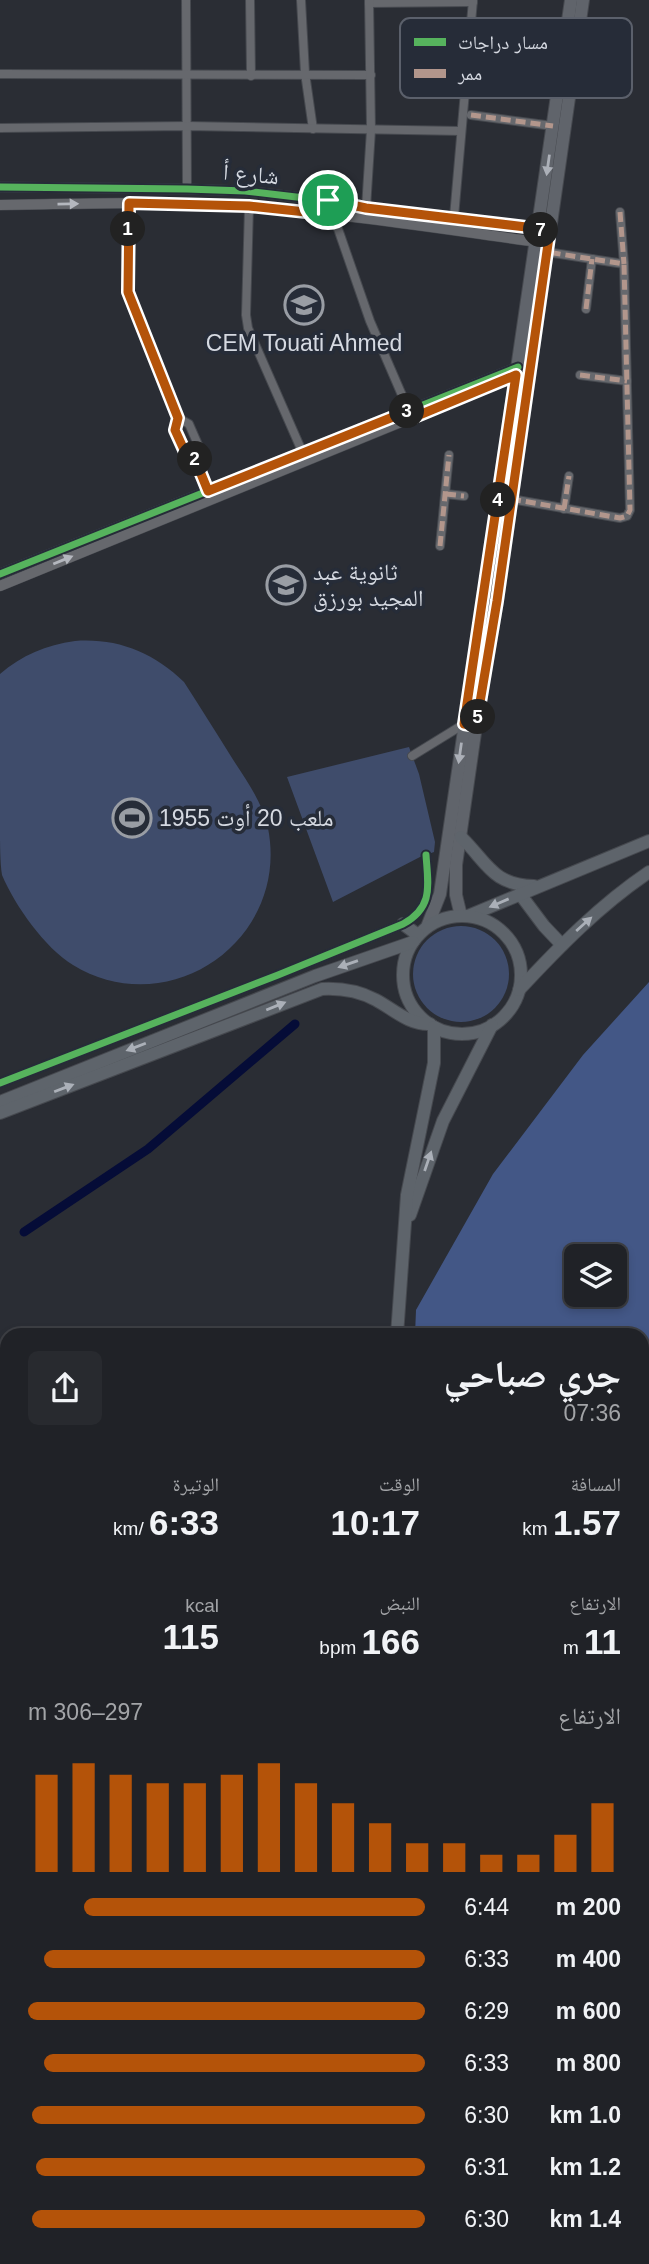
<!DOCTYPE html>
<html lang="ar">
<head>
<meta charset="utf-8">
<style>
  body { margin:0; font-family:Helvetica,"Noto Naskh Arabic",sans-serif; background:#282a2f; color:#f1f3f6; direction:rtl; height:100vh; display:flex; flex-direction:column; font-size:26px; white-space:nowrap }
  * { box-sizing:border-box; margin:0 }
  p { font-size:23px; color:#a2a4a7 }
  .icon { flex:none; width:38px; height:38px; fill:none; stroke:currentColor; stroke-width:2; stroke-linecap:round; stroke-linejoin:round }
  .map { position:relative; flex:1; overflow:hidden; direction:ltr }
  .drawer { position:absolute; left:0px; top:1328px; width:649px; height:936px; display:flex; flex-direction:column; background:#202227; border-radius:21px 21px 0 0; box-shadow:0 4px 10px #0003,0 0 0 2px #3d3f44; direction:rtl }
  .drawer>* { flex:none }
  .controls { position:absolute; left:564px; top:1244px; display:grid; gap:14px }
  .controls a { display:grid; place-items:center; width:63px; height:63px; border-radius:10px; background:#202227; box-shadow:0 4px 10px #0003,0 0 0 2px #3d3f44; font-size:35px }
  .pin { position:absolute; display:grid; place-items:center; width:60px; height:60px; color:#fff; margin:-30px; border:4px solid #fff; border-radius:50%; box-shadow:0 2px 7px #0007 }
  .km { position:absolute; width:35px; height:35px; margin:-18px; border-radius:50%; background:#222; color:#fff; font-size:19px; line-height:35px; text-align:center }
  .round { display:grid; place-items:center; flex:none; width:74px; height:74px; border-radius:10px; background:#282a2f }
  .head { display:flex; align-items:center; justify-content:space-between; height:119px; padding:0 28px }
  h1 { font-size:38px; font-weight:700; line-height:52px }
  .metrics { display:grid; grid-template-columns:repeat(3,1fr); gap:10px; height:119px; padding:7px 28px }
  .metrics div { display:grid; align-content:center }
  .metrics b { font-size:35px; font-weight:700 }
  .metrics small { font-size:19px; font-weight:400 }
  .metrics p { font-size:19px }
  .chart { height:196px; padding:14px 28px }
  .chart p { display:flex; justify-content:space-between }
  .chart svg { width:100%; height:126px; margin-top:7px; stroke:#b45309; stroke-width:6 }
  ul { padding:0 28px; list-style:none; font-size:23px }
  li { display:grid; grid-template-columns:112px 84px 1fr; align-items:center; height:52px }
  li i { height:18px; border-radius:9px; background:#b45309 }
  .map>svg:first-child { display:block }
  .green { fill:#3f4c6b }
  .forest { fill:#435786; fill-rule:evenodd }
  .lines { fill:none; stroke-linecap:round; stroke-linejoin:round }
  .canal { stroke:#050c37; stroke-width:9 }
  .minor-casing { stroke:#46494f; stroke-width:10 }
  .tertiary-casing { stroke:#46494f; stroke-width:11 }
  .primary-casing { stroke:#46494f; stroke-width:14 }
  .trunk-casing { stroke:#46494f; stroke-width:14 }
  .minor { stroke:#66686d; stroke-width:8 }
  .tertiary { stroke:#66686d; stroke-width:10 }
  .primary { stroke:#60646b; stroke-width:12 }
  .trunk { stroke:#5e646b; stroke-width:12 }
  .quiet { stroke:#b2968c; stroke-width:5; stroke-dasharray:10 5; stroke-linecap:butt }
  .cycleway-casing { stroke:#262c38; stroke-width:11 }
  .cycleway { stroke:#56b35d; stroke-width:7 }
  .oneway { fill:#acb0b8 }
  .oneway2 { fill:#b4b7be }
  .oneway3 { fill:#abb0b8 }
  .route-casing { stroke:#fff; stroke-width:14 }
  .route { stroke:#b45309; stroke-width:9 }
  .labels { text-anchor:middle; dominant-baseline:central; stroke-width:7; stroke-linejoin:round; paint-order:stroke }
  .street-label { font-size:23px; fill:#d5d9e1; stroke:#262c38 }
  .poi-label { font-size:23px; fill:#d5d9e1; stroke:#262c38; text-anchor:start }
  .key { fill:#262c38; stroke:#5b606b; stroke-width:2 }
  .key-label { font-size:19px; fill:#d5d9e1 }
</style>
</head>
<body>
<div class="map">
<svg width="649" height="2264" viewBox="0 0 649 2264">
  <rect width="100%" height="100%" fill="#2a2d34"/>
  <g class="green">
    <path d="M75,641C117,638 153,652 184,682C200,707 216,732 232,758C246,780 262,801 268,828C290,939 170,1024 73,965C45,948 15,906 2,875C0,863 0,842 0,828C0,777 0,726 0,674C22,655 46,645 75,641Z"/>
    <path d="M409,747L419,774L435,842L434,852L420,857L333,902L287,777Z"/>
    <circle cx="461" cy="974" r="48"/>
  </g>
  <path class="forest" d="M649,982V2050L642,2049V1335H415L416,1310L493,1174L583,1055ZM576,1256H614V1295H576Z"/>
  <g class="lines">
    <path class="canal" d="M24,1232L148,1149L295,1024"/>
    <g class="minor-casing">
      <g id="minor">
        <path d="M186,0L187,189"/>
        <path d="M250,0L251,76"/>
        <path d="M301,0L305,73L313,129"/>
        <path d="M369,3L473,2"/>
        <path d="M0,74L371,75"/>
        <path d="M471,115L553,126"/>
        <path d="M0,128L187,126L461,131"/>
        <path d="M328,200L370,321L411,416"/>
        <path d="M129,203L128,291L178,418L175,430L185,452L195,459L210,495"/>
        <path d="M249,207L246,315L248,328L305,458"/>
        <path d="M366,208L371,130L369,0"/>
        <path d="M620,212L624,264"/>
        <path d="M454,217L473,0"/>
        <path d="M586,309L592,259"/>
        <path d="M580,375L627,381"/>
        <path d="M178,418L189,424L199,447L195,459"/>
        <path d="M446,494L464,496"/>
        <path d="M511,499L620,518L627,516L630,510L624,264L547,252"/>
        <path d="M564,509L569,476"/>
        <path d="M440,546L449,455"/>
        <path d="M412,756L464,724"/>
        <path d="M0,1083L278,975L403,924C434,907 428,885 426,855"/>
        <path d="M642,1584L649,1585"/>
        <path d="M0,2148L7,2145"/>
        <path d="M0,2161L7,2158"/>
        <path d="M351,2258L353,2264"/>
        <path d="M39,2264L50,2258"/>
        <path d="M387,2264L388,2258"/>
      </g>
    </g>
    <g class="tertiary-casing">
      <g id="tertiary">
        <path d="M0,187L187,189L245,191L330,201L366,208L539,229"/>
        <path d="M0,205C83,204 168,200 251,207C347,214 442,229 537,242"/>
        <path d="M0,574L518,367"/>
        <path d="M0,586L516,375"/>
      </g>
    </g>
    <g class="primary-casing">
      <g id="primary">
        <path d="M461,916L456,895V865L476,726L497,601L583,0"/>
        <path d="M427,927L440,894L571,0"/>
      </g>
    </g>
    <g class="trunk-casing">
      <g id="trunk">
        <path d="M461,837C487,862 492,885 534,886"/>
        <path d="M520,894L544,926L562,945"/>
        <path d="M468,916L649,841"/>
        <circle cx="462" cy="975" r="59"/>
        <path d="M403,924L418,935"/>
        <path d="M519,990C559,947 600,905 649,872"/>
        <path d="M0,1102L315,976L413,942"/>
        <path d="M0,1113L322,989C341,988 359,991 376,1000C393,1009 409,1025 430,1024"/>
        <path d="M410,1215L443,1121L492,1025"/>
        <path d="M397,1335L407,1195L434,1063V1027"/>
        <path d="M372,2258V2264"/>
      </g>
    </g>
    <use href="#minor" class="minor"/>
    <use href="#tertiary" class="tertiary"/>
    <use href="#primary" class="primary"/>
    <use href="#trunk" class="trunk"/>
    <g class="quiet">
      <path d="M471,115L553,126"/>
      <path d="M620,212L624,264"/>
      <path d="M586,309L592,259"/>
      <path d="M580,375L627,381"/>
      <path d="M446,494L464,496"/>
      <path d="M511,499L620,518L627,516L630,510L624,264L547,252"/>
      <path d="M564,509L569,476"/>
      <path d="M440,546L449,455"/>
    </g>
    <g class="cycleway-casing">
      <g id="cycleway">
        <path d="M0,187L187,189L245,191L330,201L366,208L539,229"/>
        <path d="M0,574L518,367"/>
        <path d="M0,1083L278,975L403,924C434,907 428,885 426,855"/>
      </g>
    </g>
    <use href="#cycleway" class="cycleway"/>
  </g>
  <defs><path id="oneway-solid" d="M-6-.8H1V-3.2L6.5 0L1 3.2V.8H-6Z" transform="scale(1.75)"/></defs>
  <g class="oneway">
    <use href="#oneway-solid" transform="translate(548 165) rotate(98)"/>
    <use href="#oneway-solid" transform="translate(460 753) rotate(98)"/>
  </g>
  <g class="oneway2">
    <use href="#oneway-solid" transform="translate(68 204) rotate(-1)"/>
    <use href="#oneway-solid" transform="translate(63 560) rotate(-22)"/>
  </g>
  <g class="oneway3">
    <use href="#oneway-solid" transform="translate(499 903) rotate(157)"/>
    <use href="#oneway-solid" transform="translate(584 924) rotate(-42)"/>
    <use href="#oneway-solid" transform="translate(348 964) rotate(161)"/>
    <use href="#oneway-solid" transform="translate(276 1006) rotate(-22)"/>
    <use href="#oneway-solid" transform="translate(136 1047) rotate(159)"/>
    <use href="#oneway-solid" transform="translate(64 1088) rotate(-21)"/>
    <use href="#oneway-solid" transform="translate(428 1161) rotate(-71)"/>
  </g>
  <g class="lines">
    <g class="route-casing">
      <path id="route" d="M328,200L366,208L526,227L539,229L549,237L497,601L476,726L464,724L516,375L412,418L408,411L208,491L195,459L185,452L175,430L178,418L128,292L129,203L249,206L334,215Z"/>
    </g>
    <use href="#route" class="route"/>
  </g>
  <defs>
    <g id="school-ring" transform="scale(2.0125)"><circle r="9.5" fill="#262c38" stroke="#999da4" stroke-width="1.5"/><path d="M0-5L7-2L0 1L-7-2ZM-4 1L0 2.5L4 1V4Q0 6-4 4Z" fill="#999da4"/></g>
    <g id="stadium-ring" transform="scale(2.0125)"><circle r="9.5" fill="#262c38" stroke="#999da4" stroke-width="1.5"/><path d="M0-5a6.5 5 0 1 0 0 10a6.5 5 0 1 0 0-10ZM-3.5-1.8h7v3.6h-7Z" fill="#999da4"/></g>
  </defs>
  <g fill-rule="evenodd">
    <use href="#school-ring" x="304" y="305"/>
    <use href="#school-ring" x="286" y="585"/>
    <use href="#stadium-ring" x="132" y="818"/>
  </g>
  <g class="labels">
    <g class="street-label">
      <text transform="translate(251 174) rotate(5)">شارع أ</text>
    </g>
    <g class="poi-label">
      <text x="304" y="343" text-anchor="middle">CEM Touati Ahmed</text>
      <text x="313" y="572">ثانوية عبد<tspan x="313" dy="26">المجيد بورزق</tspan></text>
      <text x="159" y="818">ملعب 20 أوت 1955</text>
    </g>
  </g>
  <rect x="400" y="18" width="232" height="80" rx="10" class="key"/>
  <rect x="414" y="38" width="32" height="8" fill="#56b35d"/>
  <rect x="414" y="69" width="32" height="9" fill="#b2968c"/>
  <g class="key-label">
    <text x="458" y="49">مسار دراجات</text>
    <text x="458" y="80">ممر</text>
  </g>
</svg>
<div class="controls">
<a><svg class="icon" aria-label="layers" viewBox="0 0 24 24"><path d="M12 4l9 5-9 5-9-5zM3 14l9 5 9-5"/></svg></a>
</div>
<div class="pin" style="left:328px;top:200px;background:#1e9e55"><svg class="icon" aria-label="arrive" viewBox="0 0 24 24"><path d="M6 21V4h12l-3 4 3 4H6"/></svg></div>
<b class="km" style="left:128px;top:229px">1</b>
<b class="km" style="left:195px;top:459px">2</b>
<b class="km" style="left:407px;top:411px">3</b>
<b class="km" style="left:498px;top:500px">4</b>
<b class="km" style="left:478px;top:717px">5</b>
<b class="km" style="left:541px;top:230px">7</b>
<section class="drawer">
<div class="head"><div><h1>جري صباحي</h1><p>07:36</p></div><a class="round"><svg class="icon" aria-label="share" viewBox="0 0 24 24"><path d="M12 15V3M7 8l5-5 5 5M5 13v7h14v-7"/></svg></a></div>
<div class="metrics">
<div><p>المسافة</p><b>1.57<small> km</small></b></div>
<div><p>الوقت</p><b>10:17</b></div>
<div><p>الوتيرة</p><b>6:33<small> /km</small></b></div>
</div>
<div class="metrics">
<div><p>الارتفاع</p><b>11<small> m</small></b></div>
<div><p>النبض</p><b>166<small> bpm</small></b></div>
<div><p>kcal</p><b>115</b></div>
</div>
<div class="chart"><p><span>الارتفاع</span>297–306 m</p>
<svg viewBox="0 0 160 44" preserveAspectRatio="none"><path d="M5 44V10M15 44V6M25 44V10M35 44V13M45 44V13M55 44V10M65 44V6M75 44V13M85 44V20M95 44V27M105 44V34M115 44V34M125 44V38M135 44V38M145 44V31M155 44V20"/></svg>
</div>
<ul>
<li><b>200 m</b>6:44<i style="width:86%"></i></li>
<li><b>400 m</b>6:33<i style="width:96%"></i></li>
<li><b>600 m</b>6:29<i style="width:100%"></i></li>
<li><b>800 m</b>6:33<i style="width:96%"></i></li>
<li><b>1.0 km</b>6:30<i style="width:99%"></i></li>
<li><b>1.2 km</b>6:31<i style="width:98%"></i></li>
<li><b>1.4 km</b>6:30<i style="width:99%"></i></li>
</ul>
</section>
</div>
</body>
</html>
